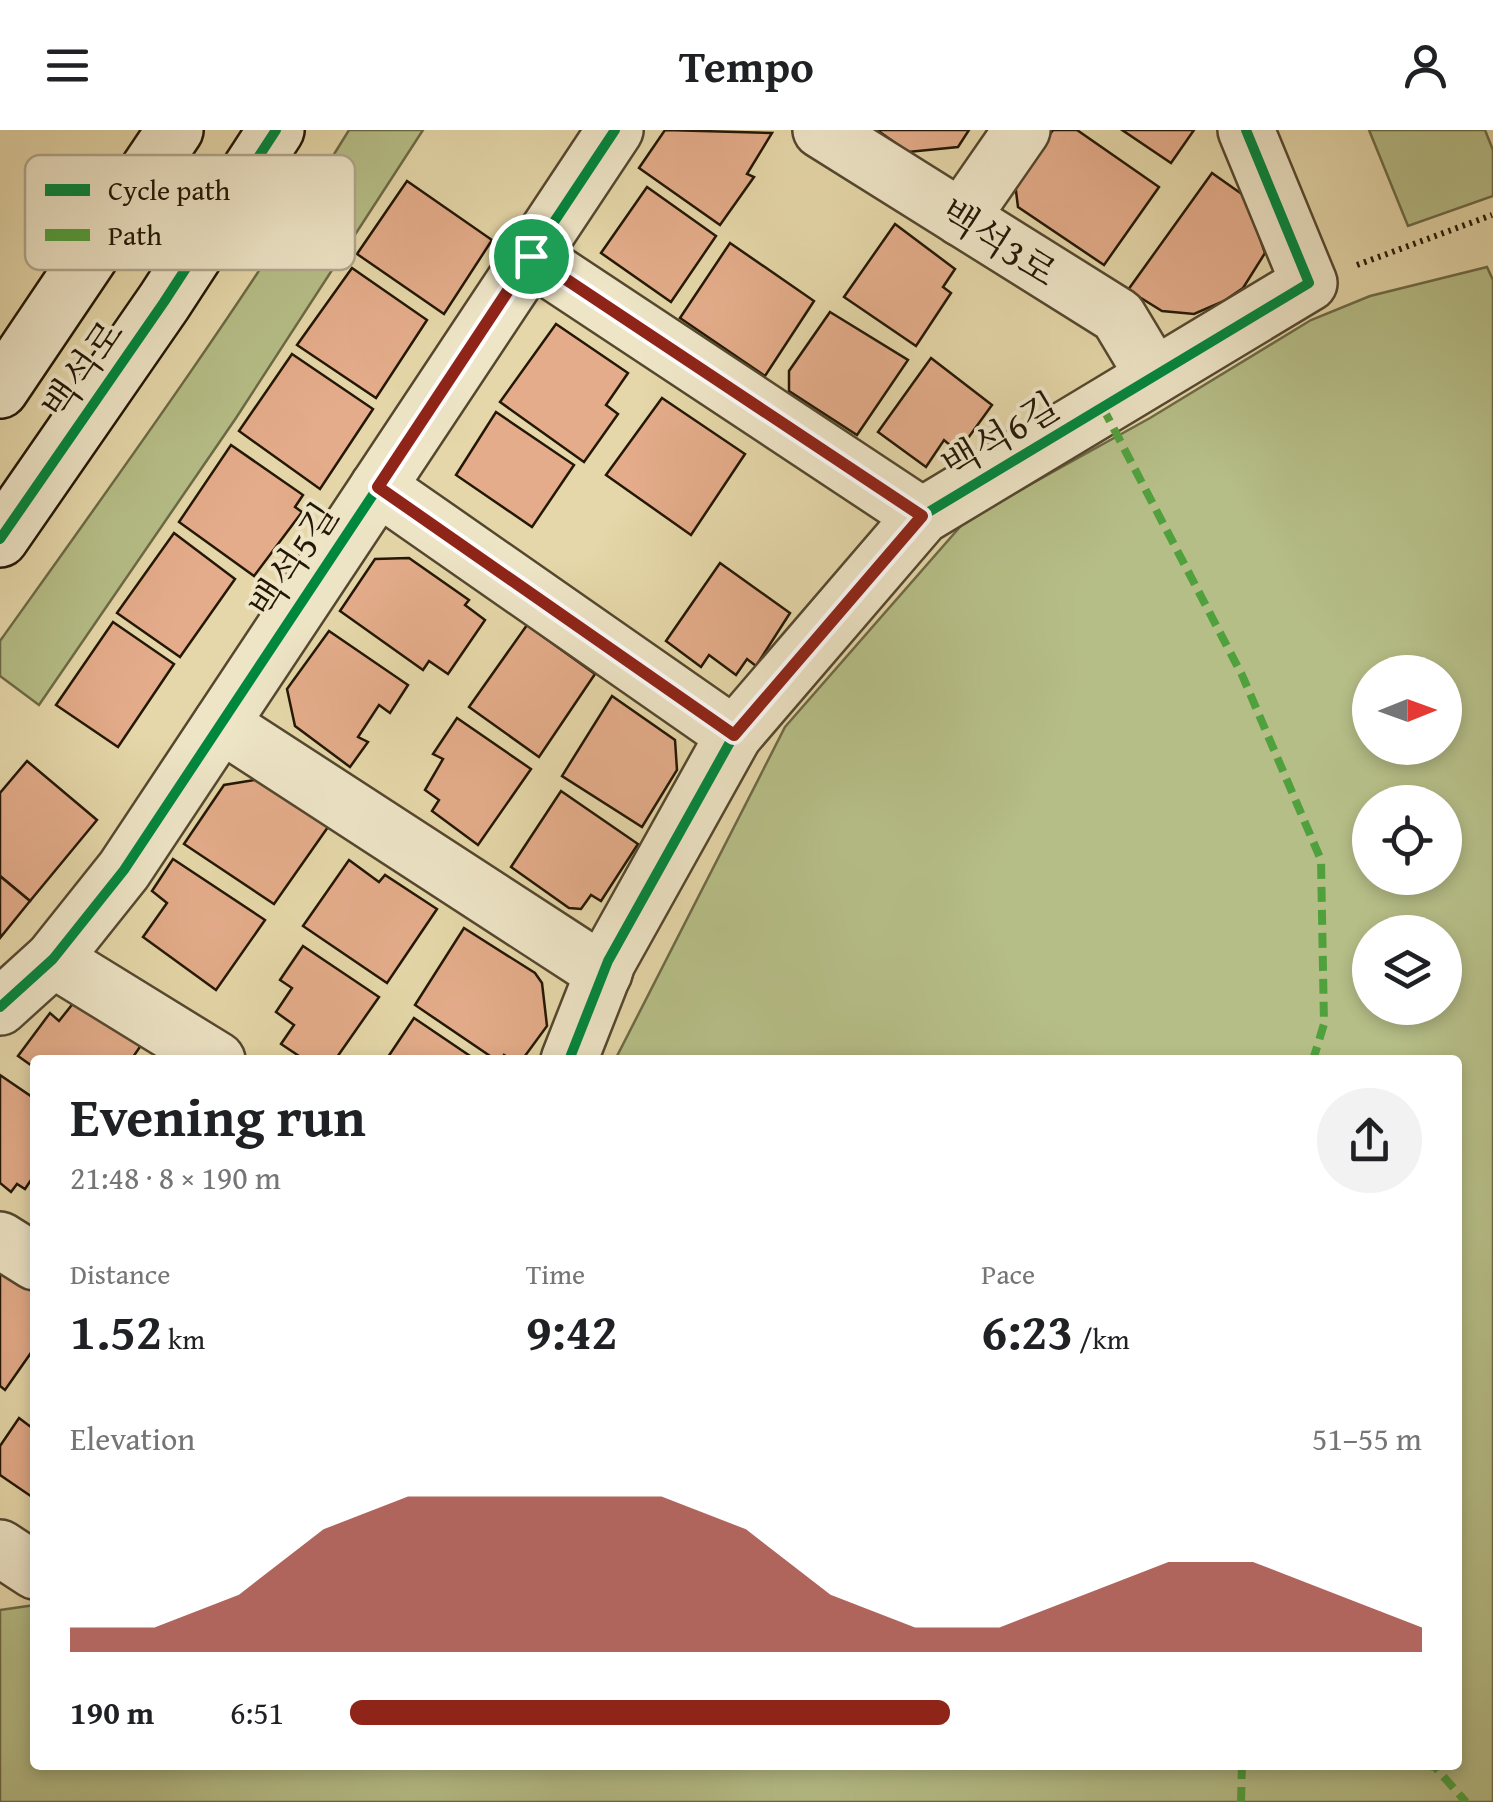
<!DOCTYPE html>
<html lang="en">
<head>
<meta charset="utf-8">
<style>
  body { margin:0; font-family:"Gentium Book Plus","Noto Serif KR",serif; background:#f2f2f2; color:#202124; height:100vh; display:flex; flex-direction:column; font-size:38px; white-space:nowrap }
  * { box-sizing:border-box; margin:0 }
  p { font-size:32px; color:#757577 }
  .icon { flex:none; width:55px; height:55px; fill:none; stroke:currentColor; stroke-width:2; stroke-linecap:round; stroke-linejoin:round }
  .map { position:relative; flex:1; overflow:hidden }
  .sheet { position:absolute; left:30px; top:925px; width:1432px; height:715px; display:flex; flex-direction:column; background:#fff; border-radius:10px; box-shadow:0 5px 15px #0003 }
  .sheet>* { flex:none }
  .needle { width:65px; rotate:89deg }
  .tools { position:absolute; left:1352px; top:525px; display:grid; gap:20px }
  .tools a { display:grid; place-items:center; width:110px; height:110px; border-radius:50%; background:#fff; box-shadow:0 5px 15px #0003; font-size:50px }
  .pin { position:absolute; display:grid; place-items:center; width:85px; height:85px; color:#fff; margin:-42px; border:5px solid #fff; border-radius:50%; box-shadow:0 2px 10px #0007 }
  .round { display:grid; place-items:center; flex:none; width:105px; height:105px; border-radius:52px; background:#f2f2f2 }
  .summary { display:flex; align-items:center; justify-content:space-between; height:170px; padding:0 40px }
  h1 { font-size:55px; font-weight:700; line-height:75px }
  .stats { display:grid; grid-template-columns:repeat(3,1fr); gap:15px; height:170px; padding:10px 40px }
  .stats div { display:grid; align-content:center }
  .stats b { font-size:50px; font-weight:700 }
  .stats small { font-size:28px; font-weight:400 }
  .stats p { font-size:28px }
  .chart { height:280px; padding:20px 40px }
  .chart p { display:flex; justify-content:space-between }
  .chart svg { width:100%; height:180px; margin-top:10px; fill:#8f2418; opacity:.7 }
  ul { padding:0 40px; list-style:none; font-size:32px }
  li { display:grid; grid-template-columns:160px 120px 1fr; align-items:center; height:75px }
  li i { height:25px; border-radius:12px; background:#8f2418 }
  header { display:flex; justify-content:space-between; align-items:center; height:130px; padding:0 40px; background:#fff; font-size:45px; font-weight:700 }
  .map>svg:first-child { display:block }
  .green { fill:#b6be87; stroke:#6c6a46; stroke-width:2.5; fill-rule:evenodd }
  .building { fill:#e4ac8a; stroke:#231705; stroke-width:2.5 }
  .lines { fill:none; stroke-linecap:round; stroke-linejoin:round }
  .street-casing { stroke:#54472e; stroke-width:60 }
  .secondary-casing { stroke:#231705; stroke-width:60 }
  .path { stroke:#231705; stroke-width:6; stroke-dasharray:2.5 5; stroke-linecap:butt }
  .street { stroke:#eee5c7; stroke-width:55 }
  .secondary { stroke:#eee5c7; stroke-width:55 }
  .quiet { stroke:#50a13d; stroke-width:8; stroke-dasharray:15 8; stroke-linecap:butt }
  .cycleway-casing { stroke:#eee5c7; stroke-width:16 }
  .cycleway { stroke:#00873e; stroke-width:10 }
  .route-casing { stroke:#fff; stroke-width:20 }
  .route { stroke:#8f2418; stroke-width:12 }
  .labels { text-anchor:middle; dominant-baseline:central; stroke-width:8; stroke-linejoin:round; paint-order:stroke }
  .street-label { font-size:38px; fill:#231705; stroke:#eee5c7 }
  .key { fill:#eee5c7; stroke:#b1a78d; stroke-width:2.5 }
  .key-label { font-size:28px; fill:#231705 }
</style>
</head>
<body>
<header><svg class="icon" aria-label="menu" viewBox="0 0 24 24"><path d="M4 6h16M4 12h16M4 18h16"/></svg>Tempo<svg class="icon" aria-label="person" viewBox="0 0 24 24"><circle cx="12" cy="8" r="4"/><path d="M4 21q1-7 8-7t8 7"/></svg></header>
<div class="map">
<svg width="1493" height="1672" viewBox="0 0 1493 1672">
  <rect width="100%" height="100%" fill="#e5d7a9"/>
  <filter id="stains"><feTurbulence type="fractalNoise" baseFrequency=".002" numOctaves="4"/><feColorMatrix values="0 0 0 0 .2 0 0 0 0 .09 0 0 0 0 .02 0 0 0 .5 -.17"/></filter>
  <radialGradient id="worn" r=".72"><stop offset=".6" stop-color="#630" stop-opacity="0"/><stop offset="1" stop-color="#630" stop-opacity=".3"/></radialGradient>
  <g class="green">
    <path d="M349,0H423L236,288L39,575L0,546V511C120,343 241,176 349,0Z"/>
    <path d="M1369,0H1485L1493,20V66L1408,96Z"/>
    <path d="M1487,137L1493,150V1672H0V1480L35,1475V1635H1458V930H615L785,597L966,390L1150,288L1311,190L1370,166ZM1370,542H1445V618H1370ZM1370,672H1445V748H1370ZM1370,802H1445V878H1370Z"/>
  </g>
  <g class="building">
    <path d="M665,0L772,3L747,44L754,47L720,95L639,38Z"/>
    <path d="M877,0H969L958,17L908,22Z"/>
    <path d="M1053,0H1077L1159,57L1104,135L1018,77L1015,53Z"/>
    <path d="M1122,0H1194L1171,33Z"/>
    <path d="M1212,43L1246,67L1265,123L1243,158L1224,171L1194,184L1162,181L1128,160Z"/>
    <path d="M407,51L492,110L444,184L357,124Z"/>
    <path d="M647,57L716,106L671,172L601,123Z"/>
    <path d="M895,94L955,139L943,157L951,163L916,216L844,167Z"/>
    <path d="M730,113L814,171L765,246L680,188Z"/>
    <path d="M352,138L427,190L376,268L297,215Z"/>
    <path d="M830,182L908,230L857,305L789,261V241Z"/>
    <path d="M556,194L628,243L606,275L618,284L584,332L500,272Z"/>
    <path d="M292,224L373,279L320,359L239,301Z"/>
    <path d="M931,228L992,275L958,322L944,310L926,337L878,302Z"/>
    <path d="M662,268L745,324L691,405L606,345Z"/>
    <path d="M496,282L574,335L532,397L456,345Z"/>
    <path d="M231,315L303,365L295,377L302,382L254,446L179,392Z"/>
    <path d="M174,403L235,449L180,527L117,483Z"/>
    <path d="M409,428L469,470L465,475L485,490L448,544L429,531L423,540L340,481L375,429Z"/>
    <path d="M720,433L790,483L756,536L747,529L736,545L709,525L701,537L666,511Z"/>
    <path d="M113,492L174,534L118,617L56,575Z"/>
    <path d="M527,495L595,544L539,627L469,577Z"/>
    <path d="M329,501L408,555L390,583L379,575L358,607L368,612L350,637L295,596L287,559Z"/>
    <path d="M612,566L675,610L677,640L642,697L562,646Z"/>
    <path d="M457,588L531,639L478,715L432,681L439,670L425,660L443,629L433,624Z"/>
    <path d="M27,631L97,690L30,771L0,746V663Z"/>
    <path d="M261,649L328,697L274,774L184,714L224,655Z"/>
    <path d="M561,661L638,714L601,771L591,765L581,779L569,778L511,737Z"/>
    <path d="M173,729L265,790L216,860L143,807L167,773L152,761Z"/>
    <path d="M349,730L379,752L385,745L437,779L387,853L303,796Z"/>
    <path d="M0,746L30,771L0,808Z"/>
    <path d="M464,798L535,843L542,853L547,896L522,930H512L504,925L501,930H496L415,875Z"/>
    <path d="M303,816L379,867L335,930H305L281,914L294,895L276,882L292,858L280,850Z"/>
    <path d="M75,871L110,897L119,888L146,908L131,930H35V938L18,926L50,883L59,891Z"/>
    <path d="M414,888L476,930H386Z"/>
    <path d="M0,945L35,969V1044L25,1059L17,1054L11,1062L0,1053Z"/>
    <path d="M0,1135L35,1160V1217L5,1260L0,1256Z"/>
    <path d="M19,1288L35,1300V1369L0,1345V1316Z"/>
  </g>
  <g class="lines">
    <g class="street-casing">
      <g id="street">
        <path d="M821,0L1118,186L1154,246"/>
        <path d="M961,88L1022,0"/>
        <path d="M531,127L922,386"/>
        <path d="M378,357L734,605"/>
        <path d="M221,594L604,843"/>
        <path d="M53,829L217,930"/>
        <path d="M0,877L53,829L124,740L615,0"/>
        <path d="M569,930L608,831L734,605L922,386L1309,153L1246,0"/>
        <path d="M0,1110L35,1132"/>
        <path d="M0,1418L35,1441"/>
      </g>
    </g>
    <g class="secondary-casing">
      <g id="secondary">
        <path d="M0,260L175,0"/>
        <path d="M0,409L164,172L276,0"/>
      </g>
    </g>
    <path class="path" d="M1357,135L1492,85"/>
    <use href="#street" class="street"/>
    <use href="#secondary" class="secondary"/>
    <g class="quiet">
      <path d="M1103,278L1242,545L1321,730L1324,894L1313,930"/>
      <path d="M1425,1635L1435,1637L1466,1672"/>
      <path d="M1241,1672L1242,1635"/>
    </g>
    <g class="cycleway-casing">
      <g id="cycleway">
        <path d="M0,409L164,172L276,0"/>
        <path d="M0,877L53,829L124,740L615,0"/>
        <path d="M569,930L608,831L734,605L922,386L1309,153L1246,0"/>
      </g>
    </g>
    <use href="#cycleway" class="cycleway"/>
  </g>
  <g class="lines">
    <g class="route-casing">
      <path id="route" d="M531,126L922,386L734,605L378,357Z"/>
    </g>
    <use href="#route" class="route"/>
  </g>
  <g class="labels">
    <g class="street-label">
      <text transform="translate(999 112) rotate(32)">백석3로</text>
      <text transform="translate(82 239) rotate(-55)">백석로</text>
      <text transform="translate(1000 305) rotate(-31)">백석6길</text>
      <text transform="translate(293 430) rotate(-57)">백석5길</text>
    </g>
  </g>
  <rect x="25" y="25" width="330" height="115" rx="15" class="key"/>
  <rect x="45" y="54" width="45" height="12" fill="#00873e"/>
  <rect x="45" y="99" width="45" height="12" fill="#50a13d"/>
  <g class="key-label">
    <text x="108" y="70">Cycle path</text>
    <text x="108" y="115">Path</text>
  </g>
  <rect width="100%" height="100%" filter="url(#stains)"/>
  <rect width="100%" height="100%" fill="url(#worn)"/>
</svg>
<div class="tools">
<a><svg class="needle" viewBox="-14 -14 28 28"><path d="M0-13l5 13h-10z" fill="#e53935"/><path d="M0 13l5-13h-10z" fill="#757577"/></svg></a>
<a><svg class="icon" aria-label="locate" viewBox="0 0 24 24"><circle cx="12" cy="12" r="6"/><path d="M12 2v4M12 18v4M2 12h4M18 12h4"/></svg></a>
<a><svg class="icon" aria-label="layers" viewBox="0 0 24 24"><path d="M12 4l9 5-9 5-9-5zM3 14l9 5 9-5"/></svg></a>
</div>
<div class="pin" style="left:531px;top:126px;background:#1e9e55"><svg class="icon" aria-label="arrive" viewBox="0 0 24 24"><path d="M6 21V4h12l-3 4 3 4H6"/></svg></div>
<section class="sheet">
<div class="summary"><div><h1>Evening run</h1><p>21:48 · 8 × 190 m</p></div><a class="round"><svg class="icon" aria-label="share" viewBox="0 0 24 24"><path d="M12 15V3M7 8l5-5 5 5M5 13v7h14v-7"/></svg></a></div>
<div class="stats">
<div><p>Distance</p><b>1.52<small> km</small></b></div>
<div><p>Time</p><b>9:42</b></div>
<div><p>Pace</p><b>6:23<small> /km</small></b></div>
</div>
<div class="chart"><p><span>Elevation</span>51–55 m</p>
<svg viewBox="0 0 160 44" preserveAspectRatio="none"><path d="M0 44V38L10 38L20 30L30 14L40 6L50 6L60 6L70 6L80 14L90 30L100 38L110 38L120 30L130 22L140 22L150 30L160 38V44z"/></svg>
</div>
<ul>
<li><b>190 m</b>6:51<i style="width:56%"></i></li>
</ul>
</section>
</div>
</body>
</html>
